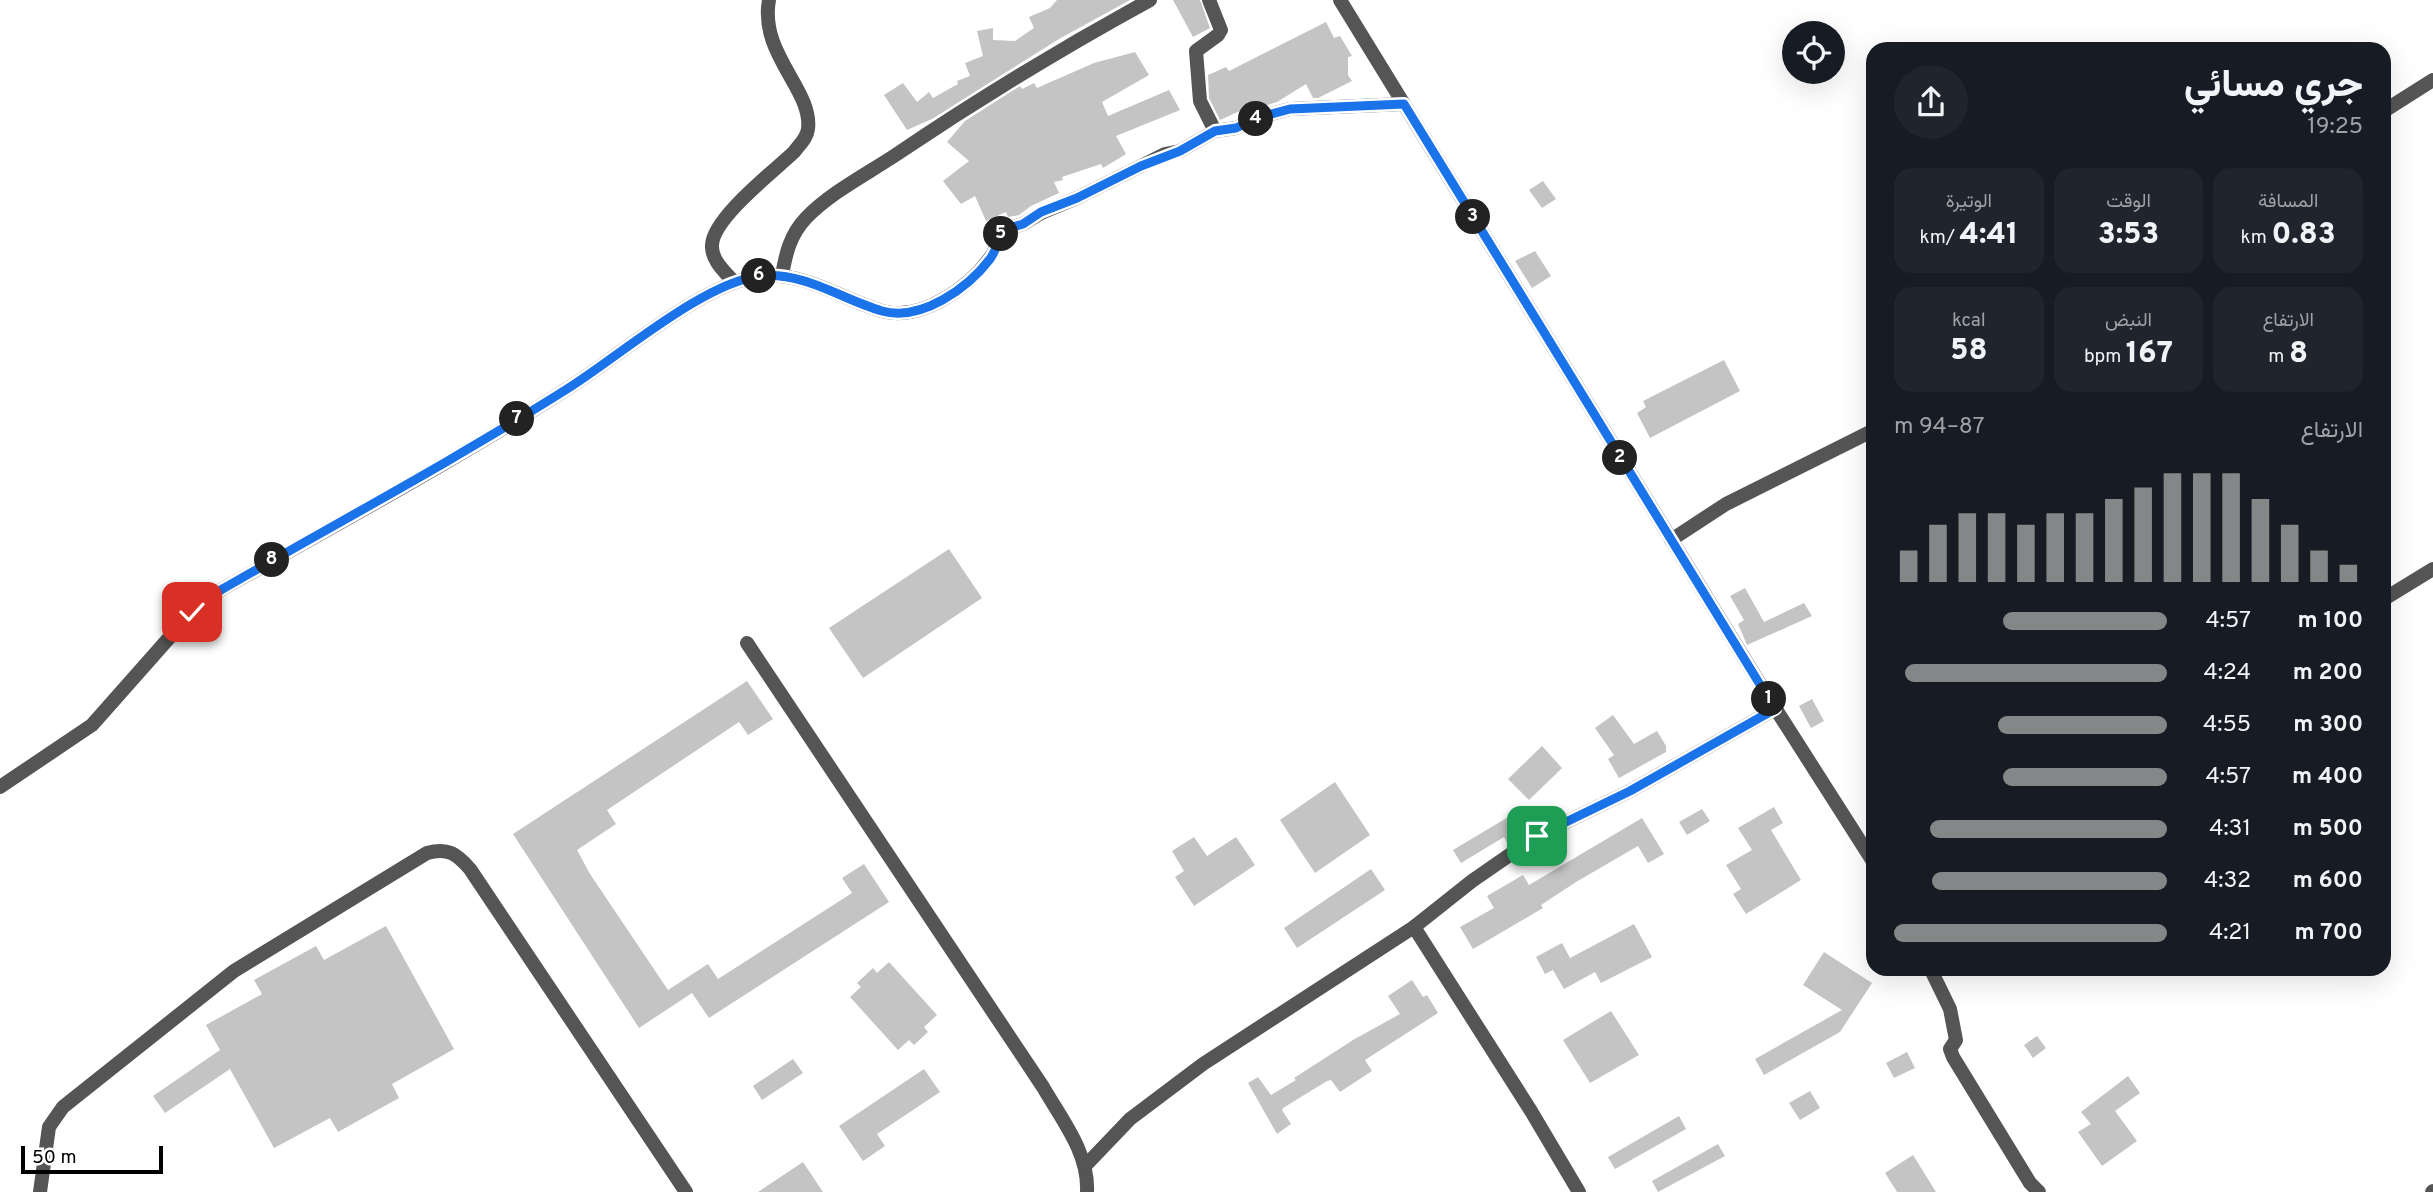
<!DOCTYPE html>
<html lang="ar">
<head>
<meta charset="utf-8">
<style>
  body { margin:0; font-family:Overpass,Vazirmatn,sans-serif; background:#20242c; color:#f1f3f6; direction:rtl; height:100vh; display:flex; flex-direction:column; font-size:26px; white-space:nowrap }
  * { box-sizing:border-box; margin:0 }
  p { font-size:23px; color:#9ea1a6 }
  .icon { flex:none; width:38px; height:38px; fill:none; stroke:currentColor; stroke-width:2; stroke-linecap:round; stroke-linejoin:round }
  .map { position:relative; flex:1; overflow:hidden; direction:ltr }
  .details { position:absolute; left:1866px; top:42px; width:525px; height:934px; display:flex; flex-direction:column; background:#171b24; border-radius:21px; box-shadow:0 7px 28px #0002; direction:rtl }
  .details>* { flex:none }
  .controls { position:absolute; left:1782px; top:21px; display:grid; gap:14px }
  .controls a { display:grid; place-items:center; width:63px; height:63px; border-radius:50%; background:#171b24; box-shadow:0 7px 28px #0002; font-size:35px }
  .scale { position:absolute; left:21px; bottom:18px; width:142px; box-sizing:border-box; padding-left:7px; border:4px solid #000; border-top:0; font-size:19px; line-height:24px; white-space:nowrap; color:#000; -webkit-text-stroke:5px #fff; paint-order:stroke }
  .pin { position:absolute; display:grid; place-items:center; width:60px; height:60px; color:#fff; margin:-30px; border-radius:14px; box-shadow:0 4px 10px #0006 }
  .km { position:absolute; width:35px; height:35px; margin:-18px; border-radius:50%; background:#222; color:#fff; font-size:19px; line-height:35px; text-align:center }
  .round { display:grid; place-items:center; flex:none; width:74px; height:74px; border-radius:37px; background:#20242c }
  .head { display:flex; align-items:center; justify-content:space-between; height:119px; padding:0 28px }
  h1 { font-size:38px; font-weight:800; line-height:52px }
  .stats { display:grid; grid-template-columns:repeat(3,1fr); gap:10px; height:119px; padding:7px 28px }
  .stats div { display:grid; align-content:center; border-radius:18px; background:#20242c; text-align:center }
  .stats b { font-size:30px; font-weight:800 }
  .stats small { font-size:19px; font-weight:400 }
  .stats p { font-size:19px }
  .chart { height:196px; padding:14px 28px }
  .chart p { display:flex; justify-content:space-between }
  .chart svg { width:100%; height:126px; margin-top:7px; stroke:#858687; stroke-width:6 }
  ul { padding:0 28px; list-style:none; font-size:23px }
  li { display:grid; grid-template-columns:112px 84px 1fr; align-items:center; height:52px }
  li i { height:18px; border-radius:9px; background:#858687 }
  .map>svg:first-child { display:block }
  .building { fill:#c4c4c4 }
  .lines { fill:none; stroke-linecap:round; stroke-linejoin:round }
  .minor { stroke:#555; stroke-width:14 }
  .route-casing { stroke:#fff; stroke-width:14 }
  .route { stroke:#1a73e8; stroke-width:9 }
</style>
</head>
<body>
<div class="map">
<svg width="2433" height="1192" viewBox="0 0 2433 1192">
  <rect width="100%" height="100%" fill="#fff"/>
  <g class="building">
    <path d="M1057,0H1130L1059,39L932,119L907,130L884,95L903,83L917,102L929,92L933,98L958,84L957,81L970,76L965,63L983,56L977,31L993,28V40L1015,41L1034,28L1029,17L1050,8Z"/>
    <path d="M1173,0H1200L1210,28L1193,37Z"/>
    <path d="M1326,22L1334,38L1340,36L1352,56L1348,57V75L1352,81L1318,98H1313L1306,84L1277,102L1255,109L1253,105L1220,120L1209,98L1208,75L1226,67L1229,71Z"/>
    <path d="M1135,52L1149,75L1102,102L1108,116L1169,90L1180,110L1116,136L1126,154L1103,168L1101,164L1062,177L1063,180L1054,182L1059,193L1031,206L1019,215L1008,217L1006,212L986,221L975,196L961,204L943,181L969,161L947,142L965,121L1020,86L1022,89L1034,83L1037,88L1094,63Z"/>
    <path d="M1543,181L1556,199L1542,208L1529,190Z"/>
    <path d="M1535,251L1551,276L1532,288L1515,261Z"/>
    <path d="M1724,360L1740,391L1650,438L1637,413L1646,407L1643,401Z"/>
    <path d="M949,549L982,598L863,678L829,628Z"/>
    <path d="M1745,588L1764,622L1804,603L1812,616L1747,645L1738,624L1744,620L1730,596Z"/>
    <path d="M747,681L773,719L748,735L739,722L607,810L616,824L577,850L590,874L668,990L708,964L718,979L852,893L842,878L864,864L889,902L709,1018L692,993L639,1028L513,834Z"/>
    <path d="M1812,699L1824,721L1811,728L1799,706Z"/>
    <path d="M1613,715L1634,744L1657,731L1666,746V752L1619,778L1608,759L1614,755L1595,728Z"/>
    <path d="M1542,746L1562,768L1529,800L1508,779Z"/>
    <path d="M1335,782L1370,835L1315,873L1280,820Z"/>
    <path d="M1774,807L1783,823L1771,830L1801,880L1746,914L1733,894L1741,889L1726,865L1752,850L1738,828Z"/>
    <path d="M1702,809L1710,821L1687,835L1679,822Z"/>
    <path d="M1515,813L1526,832L1508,844L1504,837L1461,863L1453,850Z"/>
    <path d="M1642,818L1664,854L1648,863L1638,846L1576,882L1541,905L1543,908L1473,949L1460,927L1494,908L1487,896L1523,875L1529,885Z"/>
    <path d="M1194,837L1207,856L1236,837L1255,865L1194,906L1175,877L1184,871L1172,851Z"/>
    <path d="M1371,869L1385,890L1297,948L1284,928Z"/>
    <path d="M1634,924L1652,957L1601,983L1595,972L1564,989L1553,970L1545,974L1536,957L1562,943L1570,958Z"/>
    <path d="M386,926L454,1049L392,1084L399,1098L338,1132L330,1118L274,1148L230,1069L165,1113L153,1096L220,1050L206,1025L262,994L254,980L316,946L324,960Z"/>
    <path d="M1824,952L1872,983L1840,1032L1764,1075L1755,1059L1842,1010L1803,985Z"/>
    <path d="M889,962L937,1015L924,1027L928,1032L914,1045L909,1040L898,1050L850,997L861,987L857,983L873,968L877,973Z"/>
    <path d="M1412,980L1423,997L1427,995L1438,1013L1365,1060L1372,1071L1340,1092L1331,1080L1327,1081L1283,1108L1282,1110L1291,1124L1277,1134L1248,1083L1258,1077L1271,1095L1296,1080L1294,1078L1353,1040L1400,1014L1388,996Z"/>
    <path d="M1611,1011L1639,1055L1590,1083L1563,1040Z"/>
    <path d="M2037,1036L2046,1048L2033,1058L2024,1045Z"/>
    <path d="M1907,1052L1915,1068L1894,1078L1886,1063Z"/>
    <path d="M793,1059L803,1073L762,1100L753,1086Z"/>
    <path d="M924,1069L940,1092L877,1134L885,1146L863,1161L839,1126Z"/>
    <path d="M2128,1076L2140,1093L2115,1111L2137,1141L2102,1166L2078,1132L2091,1124L2081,1112Z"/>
    <path d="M1810,1091L1820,1108L1800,1120L1789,1103Z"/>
    <path d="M1679,1116L1686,1129L1615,1169L1608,1157Z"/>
    <path d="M1718,1144L1725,1156L1658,1192L1652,1181Z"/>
    <path d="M1913,1155L1936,1192H1897L1885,1173Z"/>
    <path d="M803,1162L823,1192H758Z"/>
  </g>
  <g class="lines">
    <g class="minor">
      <path d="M1209,0L1221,30L1218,35L1196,51L1200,101L1215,131"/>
      <path d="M1340,0L1763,689L1872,860"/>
      <path d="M2384,111L2433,80"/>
      <path d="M782,275C786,253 790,235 806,218C830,193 865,175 894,156C977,100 1062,48 1150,0"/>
      <path d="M734,282C725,272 711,260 712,245C713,218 774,171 794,152C800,144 807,138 808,129C813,90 759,54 769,0"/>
      <path d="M1671,540L1726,504L1872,431"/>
      <path d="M2384,599L2433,569"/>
      <path d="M747,643L1043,1087C1062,1120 1089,1153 1087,1192"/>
      <path d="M0,787L92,725L192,612L219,591C335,525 454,461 567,389C617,358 705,281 761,276C806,272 841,299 882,311C921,322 968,288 990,258C996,251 999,239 1003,230L1023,224L1041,213L1077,198L1165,154L1180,151L1215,131L1236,128L1260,117L1290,109L1404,104"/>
      <path d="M1414,927L1531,1111L1579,1192"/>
      <path d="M1931,970L1950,1009L1956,1040L1950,1049L1953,1057L2030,1183L2039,1192"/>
      <path d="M1086,1165L1130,1119L1203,1064L1414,927L1472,881L1537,836L1630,791L1775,709"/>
      <path d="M40,1192L49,1127L63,1107L234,971L427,853C448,847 457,854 470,869L686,1192"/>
      <path d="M2432,1192L2433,1191"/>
    </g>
  </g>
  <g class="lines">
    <g class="route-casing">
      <path id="route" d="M192,612L219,591C335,524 453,461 567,389C617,358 705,281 761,276C805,272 841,299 882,311C921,322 968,288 990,259C996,251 999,239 1003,230L1023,224L1041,212L1077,198L1141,166L1180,151L1215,131L1236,128L1260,117L1290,109L1404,104L1775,709L1630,791L1537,836"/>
    </g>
    <use href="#route" class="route"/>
  </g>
</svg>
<div class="controls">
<a><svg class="icon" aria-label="locate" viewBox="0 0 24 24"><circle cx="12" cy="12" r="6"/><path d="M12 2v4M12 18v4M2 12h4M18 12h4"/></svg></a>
</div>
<div class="scale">50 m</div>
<div class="pin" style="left:1537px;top:836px;background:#1e9e55"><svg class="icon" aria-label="arrive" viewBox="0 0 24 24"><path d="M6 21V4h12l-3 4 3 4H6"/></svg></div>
<div class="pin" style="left:192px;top:612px;background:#d93025"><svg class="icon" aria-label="check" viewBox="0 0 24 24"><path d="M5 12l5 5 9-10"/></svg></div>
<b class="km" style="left:1769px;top:699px">1</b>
<b class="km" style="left:1620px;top:458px">2</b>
<b class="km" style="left:1473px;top:217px">3</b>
<b class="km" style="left:1256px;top:119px">4</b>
<b class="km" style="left:1001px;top:234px">5</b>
<b class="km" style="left:759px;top:276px">6</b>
<b class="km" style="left:517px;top:419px">7</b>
<b class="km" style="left:272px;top:560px">8</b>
<section class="details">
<div class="head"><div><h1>جري مسائي</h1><p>19:25</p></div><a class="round"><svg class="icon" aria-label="share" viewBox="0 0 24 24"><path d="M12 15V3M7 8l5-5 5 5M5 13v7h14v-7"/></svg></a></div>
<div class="stats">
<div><p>المسافة</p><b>0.83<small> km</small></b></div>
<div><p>الوقت</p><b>3:53</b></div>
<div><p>الوتيرة</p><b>4:41<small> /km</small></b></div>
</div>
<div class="stats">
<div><p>الارتفاع</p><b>8<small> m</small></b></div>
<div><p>النبض</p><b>167<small> bpm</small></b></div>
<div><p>kcal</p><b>58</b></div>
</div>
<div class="chart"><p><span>الارتفاع</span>87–94 m</p>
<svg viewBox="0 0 160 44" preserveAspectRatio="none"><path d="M5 44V33M15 44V24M25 44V20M35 44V20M45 44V24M55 44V20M65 44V20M75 44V15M85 44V11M95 44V6M105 44V6M115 44V6M125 44V15M135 44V24M145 44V33M155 44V38"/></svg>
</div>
<ul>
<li><b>100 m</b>4:57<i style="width:60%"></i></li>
<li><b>200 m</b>4:24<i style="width:96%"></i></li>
<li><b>300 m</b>4:55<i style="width:62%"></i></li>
<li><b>400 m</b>4:57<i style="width:60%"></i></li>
<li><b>500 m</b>4:31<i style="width:87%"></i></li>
<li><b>600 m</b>4:32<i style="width:86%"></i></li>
<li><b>700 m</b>4:21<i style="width:100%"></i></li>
</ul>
</section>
</div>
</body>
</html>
